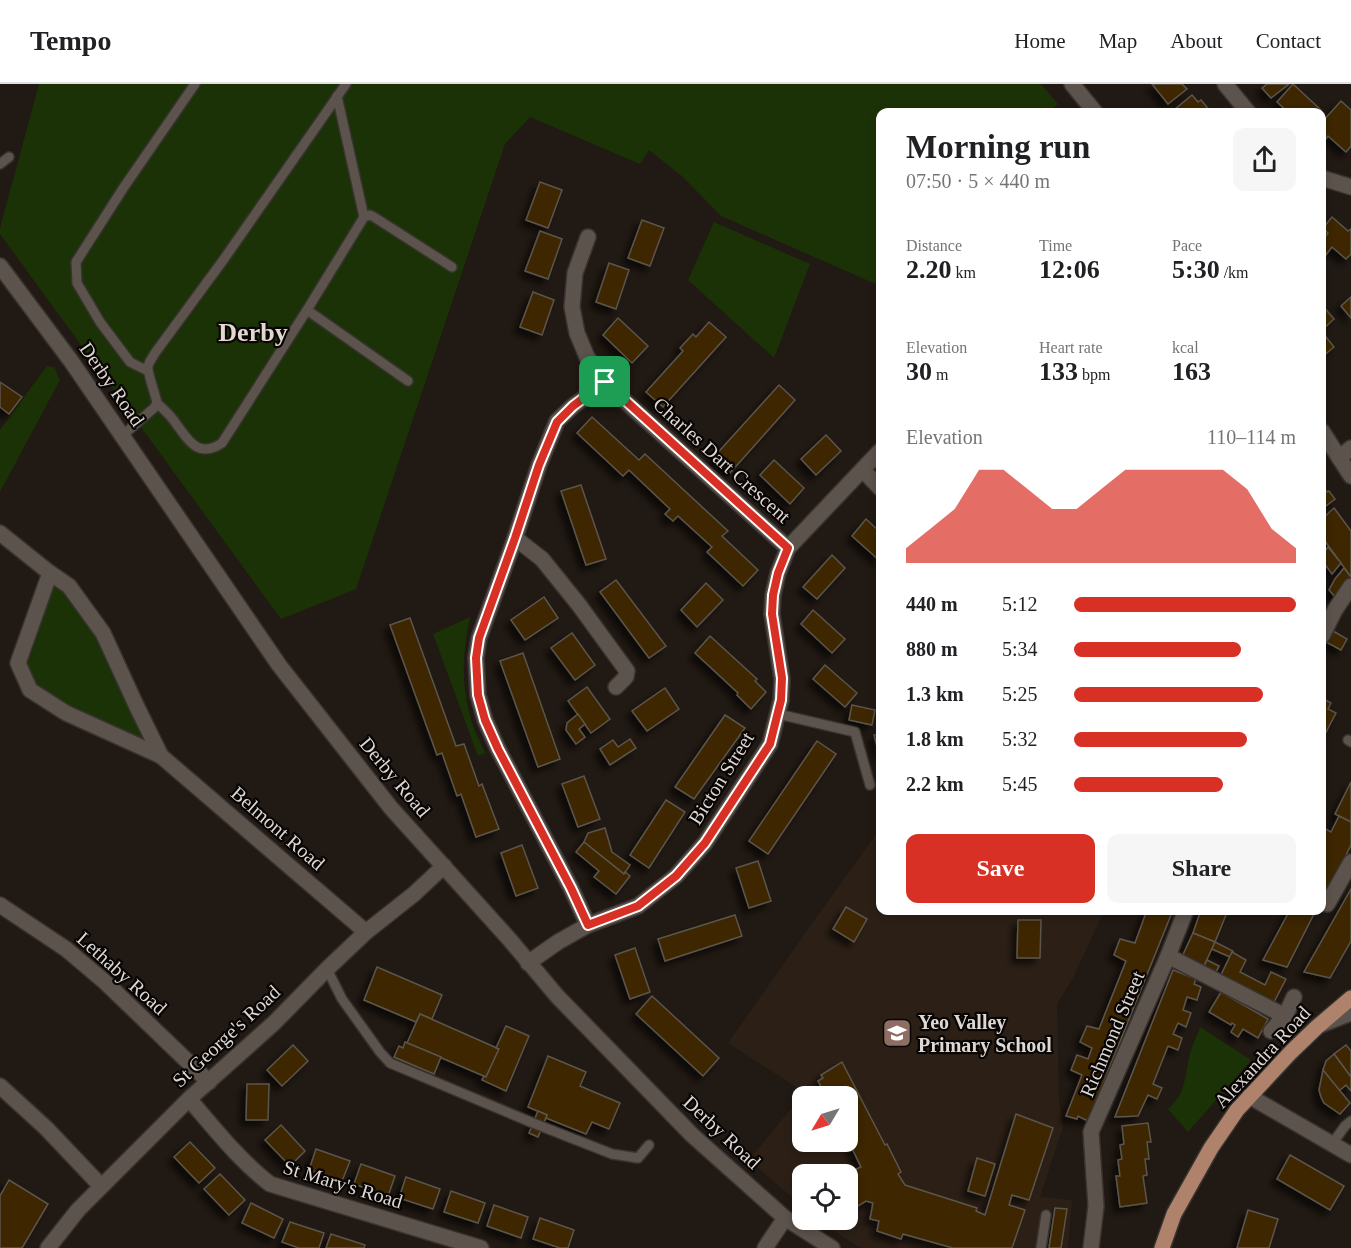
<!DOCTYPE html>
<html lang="en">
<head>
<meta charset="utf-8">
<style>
  body { margin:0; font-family:"Times New Roman",serif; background:#f6f6f6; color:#202124; height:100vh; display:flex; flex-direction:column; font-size:22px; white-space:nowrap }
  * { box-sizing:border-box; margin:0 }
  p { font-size:20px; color:#757577 }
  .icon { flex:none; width:33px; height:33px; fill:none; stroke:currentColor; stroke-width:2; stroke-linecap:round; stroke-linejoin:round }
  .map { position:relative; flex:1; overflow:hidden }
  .drawer { position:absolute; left:876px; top:24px; width:450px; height:807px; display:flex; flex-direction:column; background:#fff; border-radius:12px; box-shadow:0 3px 9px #0003 }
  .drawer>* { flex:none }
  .needle { width:39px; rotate:232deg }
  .controls { position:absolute; left:792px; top:1002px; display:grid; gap:12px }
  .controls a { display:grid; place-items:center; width:66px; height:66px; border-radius:12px; background:#fff; box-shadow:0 3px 9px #0003; font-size:30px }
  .pin { position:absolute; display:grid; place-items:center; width:51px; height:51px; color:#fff; margin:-26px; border-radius:12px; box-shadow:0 3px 9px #0006 }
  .round { display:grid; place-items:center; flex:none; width:63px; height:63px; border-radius:12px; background:#f6f6f6 }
  .overview { display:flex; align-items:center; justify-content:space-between; height:102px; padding:0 30px }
  h1 { font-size:33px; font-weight:700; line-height:45px }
  .metrics { display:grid; grid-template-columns:repeat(3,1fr); gap:9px; height:102px; padding:6px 30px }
  .metrics div { display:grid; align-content:center }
  .metrics b { font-size:26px; font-weight:700 }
  .metrics small { font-size:16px; font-weight:400 }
  .metrics p { font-size:16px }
  .chart { height:168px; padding:12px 30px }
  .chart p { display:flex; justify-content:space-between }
  .chart svg { width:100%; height:108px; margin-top:6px; fill:#d93025; opacity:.7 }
  .primary-button { display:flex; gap:12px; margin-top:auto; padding:12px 30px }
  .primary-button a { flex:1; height:69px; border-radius:12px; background:#d93025; color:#fff; font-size:24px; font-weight:700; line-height:69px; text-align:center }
  .primary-button a+a { background:#f6f6f6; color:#202124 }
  ul { padding:0 30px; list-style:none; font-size:20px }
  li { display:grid; grid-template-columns:96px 72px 1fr; align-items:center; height:45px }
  li i { height:15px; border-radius:8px; background:#d93025 }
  header { display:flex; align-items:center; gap:36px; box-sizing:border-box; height:84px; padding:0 30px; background:#fff; border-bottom:2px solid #e0e0e0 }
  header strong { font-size:28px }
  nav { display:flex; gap:33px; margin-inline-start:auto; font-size:21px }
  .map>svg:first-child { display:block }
  .built { fill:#2c2016; fill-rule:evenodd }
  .green { fill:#1b3206 }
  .building { fill:#3c2600; stroke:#5b554c; stroke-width:1.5; filter:url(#shadow) }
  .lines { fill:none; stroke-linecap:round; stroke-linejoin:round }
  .service-casing { stroke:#383330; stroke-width:12 }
  .minor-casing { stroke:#383330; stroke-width:18 }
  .tertiary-casing { stroke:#383330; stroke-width:18 }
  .primary-casing { stroke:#383330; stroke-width:18 }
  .service { stroke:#5c534c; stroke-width:9 }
  .minor { stroke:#5c534c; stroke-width:15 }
  .tertiary { stroke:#5c534c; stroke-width:15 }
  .primary { stroke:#af826b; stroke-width:15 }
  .route-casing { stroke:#fff; stroke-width:12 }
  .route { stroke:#d93025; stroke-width:8 }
  .labels { text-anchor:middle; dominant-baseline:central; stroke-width:4.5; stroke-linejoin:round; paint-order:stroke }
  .street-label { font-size:20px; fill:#ddd8d3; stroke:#080504 }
  .poi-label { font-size:20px; font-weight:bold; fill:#ddd8d3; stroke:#080504; text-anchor:start }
  .district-label { font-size:26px; font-weight:bold; fill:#e3d8d0; stroke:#080504 }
</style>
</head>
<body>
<header>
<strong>Tempo</strong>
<nav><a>Home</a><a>Map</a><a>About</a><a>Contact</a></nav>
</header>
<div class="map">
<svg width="1351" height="1164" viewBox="0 0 1351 1164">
  <defs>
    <filter id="shadow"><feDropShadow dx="-5.5" dy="5.5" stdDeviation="3" flood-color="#0009"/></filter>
  </defs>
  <rect width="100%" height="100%" fill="#211913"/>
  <path class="built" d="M880,745V826L1104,827L1073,894L1057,920L1059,1018L1063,1043L1040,1113L1072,1116L1068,1164H862L857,1162L818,1136H848V1090H802V1122L749,1076L798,1016L796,1003L728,959L818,831ZM802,1012H848V1058H802Z"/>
  <g class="green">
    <path d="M39,0H1041L1058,20L1049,28H880V202L721,132L683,93L649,66L640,80L530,33L505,60L356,505L281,535L0,150V144Z"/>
    <path d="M714,138L810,180L774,274L688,196Z"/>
    <path d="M47,282L54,283L60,296L0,408V346Z"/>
    <path d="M50,490L102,550L160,671L31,605L18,579Z"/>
    <path d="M470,533C462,571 461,602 472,639C475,649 481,659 485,669L478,672L433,550Z"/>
    <path d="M1200,943L1251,976L1188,1048L1168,1025C1186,1009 1184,996 1189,974C1191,963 1197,953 1200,943Z"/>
  </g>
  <g class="building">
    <path d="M1152,0H1182L1187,5L1168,20Z"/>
    <path d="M1267,0H1289L1271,14L1262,4Z"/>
    <path d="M1293,0L1321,26L1319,28H1288L1277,18Z"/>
    <path d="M1192,11L1198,18L1201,16L1211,28H1176L1174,26Z"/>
    <path d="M1341,17L1351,26V62L1346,68L1328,52L1322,60V38Z"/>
    <path d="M540,98L562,106L548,144L526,136Z"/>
    <path d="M1332,133L1348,147L1351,145V170L1346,175L1332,163L1325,172L1322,169V157L1328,149L1323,144Z"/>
    <path d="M642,136L664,144L650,182L628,174Z"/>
    <path d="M540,147L562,155L548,195L525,187Z"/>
    <path d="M609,179L629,186L616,225L596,218Z"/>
    <path d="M533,208L554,216L542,251L520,243Z"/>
    <path d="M1351,213V234L1341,222Z"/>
    <path d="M1322,221L1334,235L1322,246Z"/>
    <path d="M618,234L648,262L632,279L603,251Z"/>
    <path d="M709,238L726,253L663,323L646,308L683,267L680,264L693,250L696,253Z"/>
    <path d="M1322,248L1334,263L1322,273Z"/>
    <path d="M0,298L22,313L9,330L0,323Z"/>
    <path d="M779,301L795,316L730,389L713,374Z"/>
    <path d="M592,333L639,376L645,370L728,447L722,452L758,486L743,502L707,468L712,463L678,432L673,437L665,430L670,425L629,386L623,392L577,349Z"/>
    <path d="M826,351L841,367L816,391L801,375Z"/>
    <path d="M774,376L804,404L790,420L760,391Z"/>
    <path d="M1322,397L1324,400L1322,401L1327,408L1329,407L1335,415L1323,424L1322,422Z"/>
    <path d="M581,401L606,475L586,481L561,407Z"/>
    <path d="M1334,424L1351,447V493L1322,453V435Z"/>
    <path d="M866,435L880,448V477L852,452Z"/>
    <path d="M1328,463L1341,479L1332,490L1322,476V471Z"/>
    <path d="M832,471L845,484L817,515L803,503Z"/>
    <path d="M1344,484L1351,493V496L1336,514L1329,506L1335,495Z"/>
    <path d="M616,496L666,562L649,574L600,508Z"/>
    <path d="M706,499L723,516L697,543L681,526Z"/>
    <path d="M544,513L558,534L525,556L511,536Z"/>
    <path d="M813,526L845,555L832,569L801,540Z"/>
    <path d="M410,534L456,662L464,660L479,702L482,700L499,745L476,753L461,710L457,712L442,669L437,671L390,541Z"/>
    <path d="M1333,547L1347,555L1341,566L1326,558Z"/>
    <path d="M572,549L595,581L575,596L551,564Z"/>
    <path d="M710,552L757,595L755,597L766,608L751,625L737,611L738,609L695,569Z"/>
    <path d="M523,569L560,675L538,683L500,577Z"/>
    <path d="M825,581L857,609L845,623L813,595Z"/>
    <path d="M587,603L610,635L591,649L568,617Z"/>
    <path d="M665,604L679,625L647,647L632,627Z"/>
    <path d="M1322,614L1331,619L1328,625L1336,629L1325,650L1322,648Z"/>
    <path d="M852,621L875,626L872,641L849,636Z"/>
    <path d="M578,630L585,640L579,645L585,653L576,660L566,646L567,639Z"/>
    <path d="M725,631L745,644L694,715L675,703Z"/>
    <path d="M880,650V674L874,651Z"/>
    <path d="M630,655L636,664L610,681L600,665L613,656L618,663Z"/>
    <path d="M817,657L836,670L768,770L749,757Z"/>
    <path d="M584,692L600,735L578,743L562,700Z"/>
    <path d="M1351,698V738L1335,730Z"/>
    <path d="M666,716L685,728L649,784L630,771Z"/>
    <path d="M1339,732L1351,738V761L1325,813L1322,811V768L1324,764L1322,763V743L1331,748Z"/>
    <path d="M605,744L612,768L630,781L624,790L584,758L588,749Z"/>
    <path d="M584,758L624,790L625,788L630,792L616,810L594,793L599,787L576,768Z"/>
    <path d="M522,761L538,804L516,812L501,769Z"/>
    <path d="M758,777L771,817L749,824L736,784Z"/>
    <path d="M1351,805V857L1330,894L1304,888Z"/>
    <path d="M846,823L867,835L854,858L833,845Z"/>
    <path d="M1147,826H1173L1088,1037L1078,1032L1077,1035L1066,1032L1082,991L1071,986L1077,971L1088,975L1092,964L1080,958L1087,942L1099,945L1126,877L1114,871L1120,855L1135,859Z"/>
    <path d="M1201,826H1228L1215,858L1193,849Z"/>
    <path d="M1290,826H1316L1287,883L1263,876Z"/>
    <path d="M735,831L742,852L665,877L658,855Z"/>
    <path d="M1018,836H1041L1040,874H1017Z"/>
    <path d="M1193,849L1215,858L1203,884L1181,875Z"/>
    <path d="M1215,858L1233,867L1230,873L1212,865Z"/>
    <path d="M635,864L650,908L630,915L615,871Z"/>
    <path d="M1232,868L1246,876L1240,888L1265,901L1271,888L1286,895L1274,918L1221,891Z"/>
    <path d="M1207,876L1219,882L1215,890L1203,884Z"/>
    <path d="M377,883L442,911L432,935L420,930L416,938L364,916Z"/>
    <path d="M1173,886L1196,895L1194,900L1201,903L1197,916L1187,913L1183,926L1191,929L1186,943L1178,939L1173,950L1182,954L1178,966L1168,962L1153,1000L1162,1004L1157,1015L1148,1011L1138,1032L1115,1033Z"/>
    <path d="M1221,908L1268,935L1258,954L1243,945L1238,953L1231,948L1235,941L1232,939L1231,941L1209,928Z"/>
    <path d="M652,912L719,974L703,992L636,930Z"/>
    <path d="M420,930L499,965L486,993L407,959Z"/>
    <path d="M506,942L529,952L506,1007L482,996L484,992L486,993L499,965L496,964Z"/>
    <path d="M405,958L441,973L434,990L394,973L399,962L403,964Z"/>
    <path d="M293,961L308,977L282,1002L267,986Z"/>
    <path d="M1346,961L1351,967V993L1334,970Z"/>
    <path d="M1334,970L1351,993V1007L1346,1001L1339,1007L1323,986L1326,977Z"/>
    <path d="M548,972L586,988L580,1002L620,1019L609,1045L592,1038L586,1050L546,1034L547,1031L528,1023Z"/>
    <path d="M842,978L885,1061L887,1060L901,1088L898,1090L905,1101L977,1124L976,1127L985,1131L1016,1030L1053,1044L1029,1116L1012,1111L1009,1121L1025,1126L1012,1164H953L903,1150L901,1155L877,1147L879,1137L870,1135L873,1119L866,1117L848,1128V1090H846L861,1083L848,1056V1012H826L818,997L823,994L821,991Z"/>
    <path d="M1323,986L1350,1019L1340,1030L1324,1019L1321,1013L1319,1006Z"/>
    <path d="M247,1000H269L268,1036H246Z"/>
    <path d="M538,1027L547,1031L538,1053L529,1049Z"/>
    <path d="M1148,1039L1151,1058H1147L1149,1075H1145L1147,1091L1143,1092L1147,1119L1120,1123L1116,1092H1120L1118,1076L1122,1075L1120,1061L1124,1060L1122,1042Z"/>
    <path d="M281,1041L305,1067L290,1082L265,1056Z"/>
    <path d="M190,1058L215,1084L199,1099L174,1073Z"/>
    <path d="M316,1065L350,1077L342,1097L309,1086Z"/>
    <path d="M1290,1071L1344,1102L1330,1126L1277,1095Z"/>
    <path d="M977,1074L995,1080L985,1112L968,1107Z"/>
    <path d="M361,1080L395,1092L388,1112L354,1100Z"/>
    <path d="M220,1090L245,1116L229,1131L204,1105Z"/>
    <path d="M406,1093L440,1105L433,1125L399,1114Z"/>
    <path d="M9,1096L48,1120L22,1164H0V1112Z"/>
    <path d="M451,1107L485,1119L478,1139L444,1128Z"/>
    <path d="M251,1119L283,1135L274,1154L242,1139Z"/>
    <path d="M494,1121L528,1133L521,1154L487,1142Z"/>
    <path d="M1055,1124L1067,1125L1061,1164H1049Z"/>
    <path d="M1248,1126L1278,1135L1269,1164H1237Z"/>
    <path d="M540,1134L574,1146L568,1164H560L533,1155Z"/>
    <path d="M290,1138L324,1149L319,1164H299L282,1158Z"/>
    <path d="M331,1150L365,1161L364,1164H326Z"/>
  </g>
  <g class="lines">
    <g class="service-casing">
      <g id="service">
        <path d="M0,80L9,73"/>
        <path d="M364,133L370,131L374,133L452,183"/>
        <path d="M307,226L408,297"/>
        <path d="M148,287L130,278L100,238L77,199L76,178L124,103L195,0"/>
        <path d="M157,319C162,324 167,328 171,333C186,351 195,377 222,359L307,226L364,133L337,12"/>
        <path d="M123,351L154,324L157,319C156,312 147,288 148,283C148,279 153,273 155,269L224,175L346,0"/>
        <path d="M778,630L855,648L870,701"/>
        <path d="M1348,656L1351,658"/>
        <path d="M327,885L342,915L380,968L390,979L533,1039L612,1070L638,1074L649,1061"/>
        <path d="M1332,1060L1345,1042L1351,1037"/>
        <path d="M1041,1164L1046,1131"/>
      </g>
    </g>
    <g class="minor-casing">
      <g id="minor">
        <path d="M1225,0L1248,28"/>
        <path d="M1322,94L1351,103"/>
        <path d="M588,153L575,189L572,223L577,249L587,273L605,299"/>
        <path d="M0,182L71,277L279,581L391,724L510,856L557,912L692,1051L785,1134L832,1164"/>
        <path d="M1339,374L1351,364"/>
        <path d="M863,386L880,404"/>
        <path d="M0,449L50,489L69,502L103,549L136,621L161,672L366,848"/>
        <path d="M515,454L542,475L579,521L627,587L626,593L616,603"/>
        <path d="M50,489L18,579L30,606L66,629L161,672"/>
        <path d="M1322,552L1335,526L1351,502"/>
        <path d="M1322,819L1327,820L1329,817L1351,778"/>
        <path d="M0,821L66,865L105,898L209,998"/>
        <path d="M588,841L571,804L498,665L485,636L478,611L476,574L479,554L515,454L539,381L557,337L573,322L605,299L788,464"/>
        <path d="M1168,872L1285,932L1271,947"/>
        <path d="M528,879L558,858L588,841L638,822L676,792L705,759L770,660L781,616L782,595L772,530L773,511L778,489L788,464L880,367"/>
        <path d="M1285,932L1294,913"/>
        <path d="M1320,941L1351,929"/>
        <path d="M0,1002L46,1044L101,1102"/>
        <path d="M1249,1012L1351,1071"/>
        <path d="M189,1015C215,1045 239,1076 270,1100L481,1164"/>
        <path d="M48,1164L78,1126L189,1015L274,939L327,885L366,848L414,810L444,782"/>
        <path d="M765,1164L785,1134"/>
        <path d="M1091,1164L1096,1122L1091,1048L1168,872L1186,826"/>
      </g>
    </g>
    <g class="tertiary-casing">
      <g id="tertiary">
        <path d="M1072,0L1095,28"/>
        <path d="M1322,347L1351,392"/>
      </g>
    </g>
    <g class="primary-casing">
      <path id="primary" d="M1162,1164L1174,1130L1211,1064L1237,1026L1291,968L1317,943L1351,914"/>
    </g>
    <use href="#service" class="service"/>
    <use href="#minor" class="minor"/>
    <use href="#tertiary" class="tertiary"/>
    <use href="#primary" class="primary"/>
  </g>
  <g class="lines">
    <g class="route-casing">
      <path id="route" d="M605,298L788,464L778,489L773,511L772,530L782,594L781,616L770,660L705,759L676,792L638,822L588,841L571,804L498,665L485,636L478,611L476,574L479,554L515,454L539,381L557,338L573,322Z"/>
    </g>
    <use href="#route" class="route"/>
  </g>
  <defs>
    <g id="school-square" transform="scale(1.5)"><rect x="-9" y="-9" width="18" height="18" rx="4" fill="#8d6e63" stroke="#080504"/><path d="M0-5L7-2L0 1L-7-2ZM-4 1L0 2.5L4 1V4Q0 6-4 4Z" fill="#fff"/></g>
  </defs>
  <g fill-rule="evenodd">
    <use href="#school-square" x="897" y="949"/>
  </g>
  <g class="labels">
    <g class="street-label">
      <text transform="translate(112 300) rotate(55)">Derby Road</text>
      <text transform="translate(722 376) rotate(42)">Charles Dart Crescent</text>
      <text transform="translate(395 693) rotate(50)">Derby Road</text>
      <text transform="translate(721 694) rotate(-58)">Bicton Street</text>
      <text transform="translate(278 744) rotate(41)">Belmont Road</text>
      <text transform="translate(122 889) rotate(42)">Lethaby Road</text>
      <text transform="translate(1112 950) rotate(-67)">Richmond Street</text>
      <text transform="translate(226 952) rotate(-43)">St George's Road</text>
      <text transform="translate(1262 973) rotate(-47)">Alexandra Road</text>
      <text transform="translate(722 1048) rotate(43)">Derby Road</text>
      <text transform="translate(343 1100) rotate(17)">St Mary's Road</text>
    </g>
    <g class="poi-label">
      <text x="918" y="938">Yeo Valley<tspan x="918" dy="23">Primary School</tspan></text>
    </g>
    <g class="district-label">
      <text x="253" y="248">Derby</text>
    </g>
  </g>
</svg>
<div class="controls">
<a><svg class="needle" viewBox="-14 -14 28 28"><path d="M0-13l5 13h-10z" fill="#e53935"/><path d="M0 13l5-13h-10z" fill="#757577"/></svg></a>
<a><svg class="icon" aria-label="locate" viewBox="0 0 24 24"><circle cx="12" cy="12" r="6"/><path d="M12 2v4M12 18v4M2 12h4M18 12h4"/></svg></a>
</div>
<div class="pin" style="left:605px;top:298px;background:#1e9e55"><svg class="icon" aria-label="arrive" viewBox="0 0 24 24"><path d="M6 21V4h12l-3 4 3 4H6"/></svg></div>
<section class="drawer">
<div class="overview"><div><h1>Morning run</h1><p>07:50 · 5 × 440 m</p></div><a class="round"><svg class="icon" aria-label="share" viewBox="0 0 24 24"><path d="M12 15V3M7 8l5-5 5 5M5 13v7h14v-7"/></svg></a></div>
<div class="metrics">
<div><p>Distance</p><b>2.20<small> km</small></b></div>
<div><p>Time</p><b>12:06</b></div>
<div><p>Pace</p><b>5:30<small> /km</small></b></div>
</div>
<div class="metrics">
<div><p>Elevation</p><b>30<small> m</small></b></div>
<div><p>Heart rate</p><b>133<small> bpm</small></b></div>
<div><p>kcal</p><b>163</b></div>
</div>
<div class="chart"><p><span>Elevation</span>110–114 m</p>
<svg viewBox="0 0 160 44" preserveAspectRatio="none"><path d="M0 44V38L10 30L20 22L30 6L40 6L50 14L60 22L70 22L80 14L90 6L100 6L110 6L120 6L130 6L140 14L150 30L160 38V44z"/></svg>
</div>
<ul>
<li><b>440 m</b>5:12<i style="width:100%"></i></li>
<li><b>880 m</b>5:34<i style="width:75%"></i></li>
<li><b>1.3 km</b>5:25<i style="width:85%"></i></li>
<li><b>1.8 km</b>5:32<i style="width:78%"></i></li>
<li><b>2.2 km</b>5:45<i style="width:67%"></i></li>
</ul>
<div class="primary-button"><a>Save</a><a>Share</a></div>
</section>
</div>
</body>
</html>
